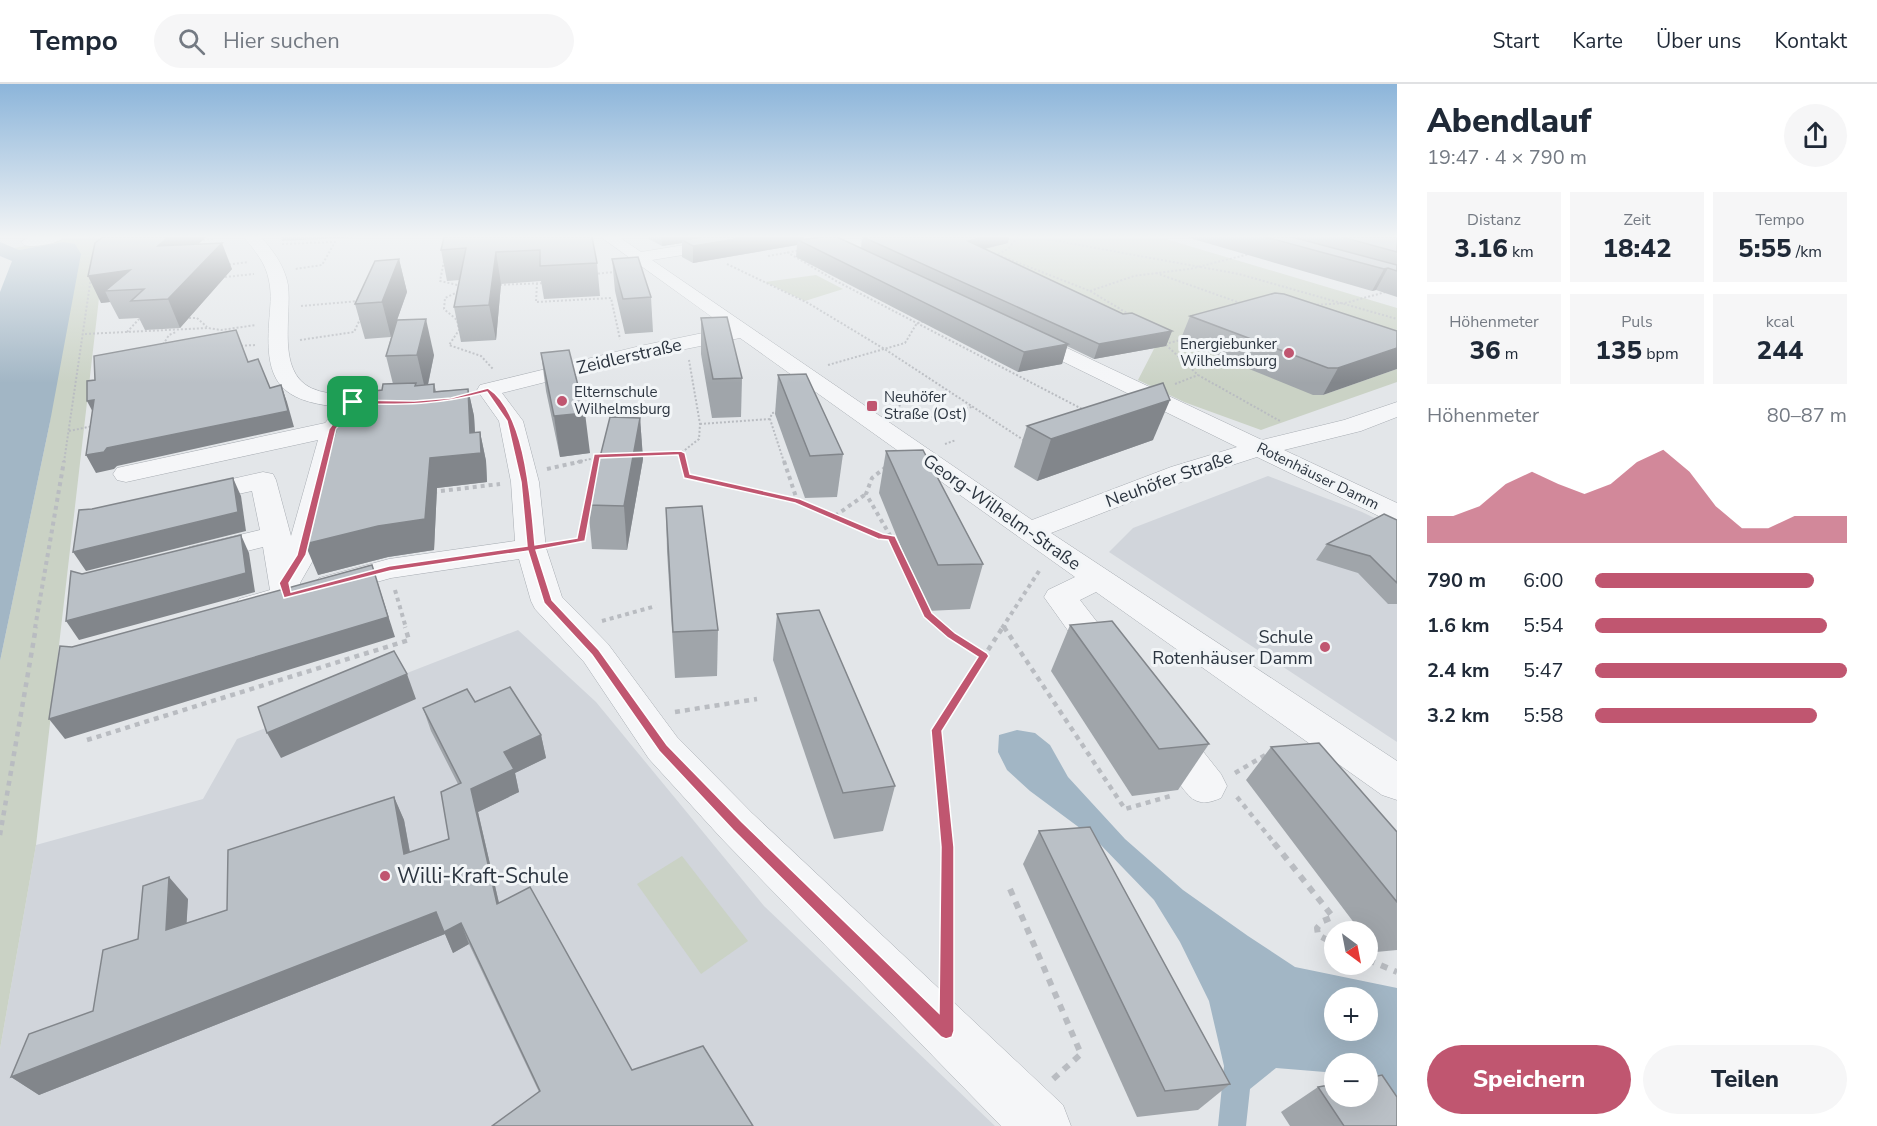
<!DOCTYPE html>
<html lang="de">
<head>
<meta charset="utf-8">
<style>
  body { margin:0; font-family:"Nunito Sans",sans-serif; background:#f6f6f7; color:#1f2937; height:100vh; display:flex; flex-direction:column; font-size:22px; white-space:nowrap }
  * { box-sizing:border-box; margin:0 }
  p { font-size:20px; color:#747a83 }
  .icon { flex:none; width:33px; height:33px; fill:none; stroke:currentColor; stroke-width:2; stroke-linecap:round; stroke-linejoin:round }
  .map { position:relative; flex:1; overflow:hidden }
  .sheet { display:flex; flex-direction:column; background:#fff; width:480px }
  .sheet>* { flex:none }
  .needle { width:39px; rotate:148deg }
  .buttons { position:absolute; left:1324px; top:837px; display:grid; gap:12px }
  .buttons a { display:grid; place-items:center; width:54px; height:54px; border-radius:50%; background:#fff; box-shadow:0 6px 24px #0002; font-size:30px }
  .pin { position:absolute; display:grid; place-items:center; width:51px; height:51px; color:#fff; margin:-26px; border-radius:12px; box-shadow:0 3px 9px #0006 }
  .round { display:grid; place-items:center; flex:none; width:63px; height:63px; border-radius:32px; background:#f6f6f7 }
  .headline { display:flex; align-items:center; justify-content:space-between; height:102px; padding:0 30px }
  h1 { font-size:33px; font-weight:800; line-height:45px }
  .stats { display:grid; grid-template-columns:repeat(3,1fr); gap:9px; height:102px; padding:6px 30px }
  .stats div { display:grid; align-content:center; border-radius:0px; background:#f6f6f7; text-align:center }
  .stats b { font-size:26px; font-weight:800 }
  .stats small { font-size:16px; font-weight:400 }
  .stats p { font-size:16px }
  .chart { height:168px; padding:12px 30px }
  .chart p { display:flex; justify-content:space-between }
  .chart svg { width:100%; height:108px; margin-top:6px; fill:#c05670; opacity:.7 }
  .button { display:flex; gap:12px; margin-top:auto; padding:12px 30px }
  .button a { flex:1; height:69px; border-radius:36px; background:#c05670; color:#fff; font-size:24px; font-weight:800; line-height:69px; text-align:center }
  .button a+a { background:#f6f6f7; color:#1f2937 }
  ul { padding:0 30px; list-style:none; font-size:20px }
  li { display:grid; grid-template-columns:96px 72px 1fr; align-items:center; height:45px }
  li i { height:15px; border-radius:8px; background:#c05670 }
  header { display:flex; align-items:center; gap:36px; box-sizing:border-box; height:84px; padding:0 30px; background:#fff; border-bottom:2px solid #e0e1e3 }
  header strong { font-size:28px }
  nav { display:flex; gap:33px; margin-inline-start:auto; font-size:21px }
  .search { width:420px; height:54px; background:#f6f6f7; display:flex; align-items:center; gap:15px; box-sizing:border-box; padding:0 21px; border-radius:33px; color:#747a83; font-size:22px }
  main { display:flex; flex:1; min-height:0 }
  .map>svg:first-child { display:block }
  .built { fill:#d1d5db }
  .green { fill:#cad2c5 }
  .water { fill:#a2b6c5; fill-rule:evenodd }
  .lines { fill:none; stroke-linecap:round; stroke-linejoin:round }
  .minor-casing { stroke:#a8adb3; stroke-width:1 }
  .path-far3 { stroke:#b9bcc1; stroke-width:2; stroke-dasharray:2 2; stroke-linecap:butt }
  .path-far2 { stroke:#b9bcc1; stroke-width:4; stroke-dasharray:4 4; stroke-linecap:butt }
  .path-far1 { stroke:#b9bcc1; stroke-width:4.5; stroke-dasharray:5 5; stroke-linecap:butt }
  .path { stroke:#b9bcc1; stroke-width:6; stroke-dasharray:7 7; stroke-linecap:butt }
  .minor { fill:#f5f6f8; fill-rule:evenodd }
  .wall { fill:#a0a5aa }
  .shaded-wall { fill:#82868b }
  .building { fill:#bac0c6; stroke:#82868b; stroke-width:1.5 }
  .route { fill:#c05670; stroke:#fff; stroke-width:1.5; fill-rule:evenodd }
  .poi-dot { fill:#c05670; stroke:#f2f5f7; stroke-width:2 }
  .labels { text-anchor:middle; dominant-baseline:central; stroke-width:6; stroke-linejoin:round; paint-order:stroke }
  .far-poi-label { font-size:15px; fill:#2c3540; stroke:#f2f5f7; text-anchor:start }
  .far-street-label { font-size:15px; fill:#2c3540; stroke:#f2f5f7 }
  .street-label { font-size:18px; fill:#2c3540; stroke:#f2f5f7 }
  .poi-label { font-size:18px; fill:#2c3540; stroke:#f2f5f7; text-anchor:end }
  .near-poi-label { font-size:21px; fill:#2c3540; stroke:#f2f5f7; text-anchor:start }
</style>
</head>
<body>
<header>
<strong>Tempo</strong>
<div class="search"><svg class="icon" aria-label="search" viewBox="0 0 24 24"><circle cx="10" cy="10" r="6"/><path d="M15 15l6 6"/></svg>Hier suchen</div>
<nav><a>Start</a><a>Karte</a><a>Über uns</a><a>Kontakt</a></nav>
</header>
<main>
<div class="map">
<svg width="1397" height="1042" viewBox="0 0 1397 1042">
  <rect width="100%" height="100%" fill="#e3e6e9"/>
  <g class="built">
    <path d="M1268,392L1362,428L1397,445V658L1109,468L1133,444Z"/>
    <path d="M518,546L596,618L764,822L995,1042H0V965L36,761L203,715L237,655Z"/>
  </g>
  <g class="green">
    <path d="M74,153L103,155L105,162L36,761L0,965V577L50,338L63,158L19,166L14,164Z"/>
    <path d="M910,153H1159L1397,224V278L1313,311H1323L1397,285V298L1261,346L1184,318L1138,296L1157,259Z"/>
    <path d="M816,191L843,205L805,217L765,198Z"/>
    <path d="M682,772L748,857L701,890L637,800Z"/>
  </g>
  <g class="water">
    <path d="M0,158L19,166L63,158L75,160L81,170L50,338L0,577V208L12,177L0,172Z"/>
    <path d="M1017,646L1035,649L1050,661L1068,693L1125,755L1183,806L1248,852L1295,883L1397,904V1016L1368,1007V980H1335V992L1325,988L1276,984L1250,1005L1246,1042H1218L1224,982L1209,917L1180,858L1154,816L1096,756L1030,707L1007,686L998,668L999,651ZM1335,914H1368V946H1335Z"/>
  </g>
  <g class="lines">
    <g class="minor-casing">
      <g id="minor">
        <path d="M29,153H65C57,160 34,164 24,161L21,158Z"/>
        <path d="M244,153H261C273,166 285,183 288,201C292,232 276,287 311,304C333,314 365,311 389,312L397,314L401,319L397,324L389,326L354,324L357,329L345,345L316,471L300,499L304,512L300,519L251,534L239,531L234,523L239,515L270,506L263,463L200,479L189,477L185,470L189,463L260,446L252,407L192,420L182,418L178,412L182,406L192,404L263,388L273,390L276,396L291,452L318,356L126,398L117,396L113,390L117,384L126,382L325,339L339,323C280,317 265,298 269,239C270,225 272,210 269,197C266,179 255,167 244,153Z"/>
        <path d="M601,153H619L641,168L733,153H771L763,158L652,176L1032,436L1171,383L1237,363L1017,255L1014,251L1017,247H1031L1262,356L1344,336L1397,318V333L1361,347L1284,366L1397,419V439L1387,436L1257,373L1189,395L1051,449L1397,677V716L1382,711L1096,508L1080,516L1125,574L1120,583L1107,587L1094,583L1044,513L1048,506L1075,493L740,254L641,274L502,309L523,337L539,398L546,464L562,513L608,560L677,653L752,729L1063,1021L1071,1042H1001L722,755L649,675L584,578L535,525L531,517L519,475L391,494L330,511L319,508L314,501L319,494L389,475L515,457L511,398L499,337L477,306L480,301L640,262L727,244Z"/>
        <path d="M1165,633L1179,637L1221,690L1227,702L1221,714C1211,718 1203,721 1193,715C1183,709 1152,660 1145,648L1151,637Z"/>
      </g>
    </g>
    <g class="path-far3">
      <path d="M88,153L94,154L99,159"/>
      <path d="M1035,153L1239,190L1397,235"/>
      <path d="M199,157L221,153"/>
      <path d="M282,160L335,158L322,181L295,185"/>
      <path d="M986,166L1090,207L1132,232"/>
      <path d="M787,168L836,197L1084,326"/>
      <path d="M998,170L1008,165L1018,153"/>
      <path d="M768,172L802,166"/>
      <path d="M444,177L440,197L462,202"/>
      <path d="M727,180L808,219L886,266L1025,357"/>
      <path d="M225,181L248,178"/>
      <path d="M1156,189L1243,220"/>
      <path d="M594,190L614,188"/>
      <path d="M225,193L254,190"/>
      <path d="M537,199L536,218L611,214L620,255"/>
      <path d="M496,201L546,199"/>
      <path d="M462,206L445,214L444,225L457,236L459,246L449,261L481,272L493,285"/>
      <path d="M1090,207L1134,192L1190,185L1249,170"/>
      <path d="M1313,221L1345,219L1397,205"/>
      <path d="M301,222L359,217"/>
      <path d="M185,234H197L207,243"/>
      <path d="M127,248L140,234"/>
      <path d="M85,250L208,244L221,246L256,241"/>
      <path d="M300,256L354,248L362,231"/>
      <path d="M1163,258L1198,291L1280,337"/>
      <path d="M1165,260L1184,255"/>
      <path d="M237,262L256,261"/>
      <path d="M161,264L169,251L176,248"/>
      <path d="M828,281L905,259L917,239L926,237"/>
      <path d="M1175,300L1198,291"/>
      <path d="M891,324L902,321"/>
      <path d="M778,328L772,329L770,335L784,378"/>
      <path d="M923,335L972,323"/>
      <path d="M700,340L770,335"/>
      <path d="M69,347L93,342"/>
      <path d="M945,360L956,356"/>
      <path d="M681,369L683,378"/>
      <path d="M638,370L681,369L699,355L700,340L689,276"/>
      <path d="M64,378L91,193"/>
      <path d="M577,378L604,372"/>
      <path d="M596,378L597,372"/>
    </g>
    <g class="path-far2">
      <path d="M683,377L687,392L797,417L881,453H892L928,531L943,544"/>
      <path d="M784,377L797,416"/>
      <path d="M886,383L872,394L866,410L891,453"/>
      <path d="M547,385L583,377"/>
      <path d="M433,408L500,400"/>
      <path d="M835,432L866,410"/>
      <path d="M557,460L581,456L596,377"/>
      <path d="M395,506L406,544"/>
      <path d="M602,537L656,522"/>
      <path d="M1004,542L1005,544"/>
      <path d="M35,544L64,377"/>
      <path d="M1002,544L1041,484"/>
    </g>
    <g class="path-far1">
      <path d="M941,543L984,572"/>
      <path d="M1004,543L1125,725L1174,711"/>
      <path d="M675,628L757,615"/>
      <path d="M87,656L409,556L405,543"/>
      <path d="M1235,689L1267,670"/>
      <path d="M1237,713L1275,760"/>
      <path d="M0,751L36,543"/>
      <path d="M947,760L936,646L1003,543"/>
    </g>
    <g class="path">
      <path d="M947,759V895"/>
      <path d="M1274,759L1333,833L1323,837L1317,844L1318,851L1335,860"/>
      <path d="M1010,805L1081,970L1052,996"/>
      <path d="M1368,876L1397,888"/>
    </g>
    <use href="#minor" class="minor"/>
  </g>
  <g class="wall">
    <path d="M103,153H206L198,160L232,185L180,244L145,246L139,234L119,235L110,218L101,219Z"/>
    <path d="M281,153H363L282,157Z"/>
    <path d="M592,153L597,179L600,212L544,215L541,197L501,200L496,256L461,258L454,223L460,196L447,197L441,166Z"/>
    <path d="M649,153H804L803,156L861,164L862,153H1009L1008,159L985,165L1123,230L1172,247L1166,262L1094,275L1067,262L1062,280L1018,288L796,173L797,161L693,179L682,173V159L662,162L649,155Z"/>
    <path d="M1186,153H1397V213L1376,206L1372,207Z"/>
    <path d="M399,175L407,208L397,236L434,271L428,301L434,300L436,307L468,305L474,332L475,348H480L486,377L487,398L437,404L434,466L388,473L318,491L382,306L393,300L386,272L391,253L365,255L355,220Z"/>
    <path d="M612,175L651,213L653,248L625,250L615,207Z"/>
    <path d="M1190,232L1397,247L1323,311H1313L1180,257Z"/>
    <path d="M701,234L742,294L741,333L712,334L701,270Z"/>
    <path d="M541,269L590,369L560,373L546,307Z"/>
    <path d="M778,291L843,370L837,413L805,414L775,330Z"/>
    <path d="M640,334L643,375L627,466L592,465L588,421Z"/>
    <path d="M1027,342L1153,356L1037,397L1014,383Z"/>
    <path d="M886,367L983,480L970,525L927,527L879,409Z"/>
    <path d="M666,424L718,546L717,592L675,594L667,467Z"/>
    <path d="M1397,436V520H1388L1358,489L1316,476L1327,460Z"/>
    <path d="M777,530L895,702L883,747L834,755L773,576Z"/>
    <path d="M1070,541L1209,660L1178,706L1132,712L1051,587Z"/>
    <path d="M475,618L541,651L546,674L515,689L519,708L478,728L499,819L632,986L753,1042L539,1008L469,860L453,869L445,850L39,1011L11,993L93,927L138,855L188,815L186,839L227,826L394,713L404,736L410,768L449,755L458,700L431,647L423,624Z"/>
    <path d="M1271,663L1397,748V866L1376,868L1368,857V848H1361L1246,696Z"/>
    <path d="M1039,747L1230,1000L1198,1026L1137,1033L1023,780Z"/>
    <path d="M1318,1003L1397,1042H1290L1281,1028Z"/>
  </g>
  <g class="shaded-wall">
    <path d="M168,153H206L169,188L158,162Z"/>
    <path d="M661,153H718L682,156V159L662,162Z"/>
    <path d="M748,153H804L803,159L798,156L797,161L693,179V162Z"/>
    <path d="M985,153H1009L1008,159L966,169L968,157Z"/>
    <path d="M222,159L232,185L180,244L168,215Z"/>
    <path d="M496,168L501,200L496,256L489,221Z"/>
    <path d="M399,175L407,208L391,253L382,218Z"/>
    <path d="M1388,184L1376,206L1372,207L1384,185Z"/>
    <path d="M130,186L105,207L110,218L101,219L88,192Z"/>
    <path d="M426,235L434,271L426,309L417,271Z"/>
    <path d="M1172,247L1166,262L1094,275L1099,260Z"/>
    <path d="M1068,260L1062,280L1018,288L1024,268Z"/>
    <path d="M1397,264V285L1323,311L1338,284Z"/>
    <path d="M281,301L287,318L294,343L117,382L114,385L96,389L86,371Z"/>
    <path d="M468,305L474,332L476,369L480,348L486,377L487,398L437,404L434,466L388,473L318,491L305,460L430,374L470,349Z"/>
    <path d="M94,316L96,334L87,317Z"/>
    <path d="M1170,316L1153,356L1037,397L1051,355Z"/>
    <path d="M585,329L590,369L560,373L554,332Z"/>
    <path d="M640,334L643,375L627,466L624,422Z"/>
    <path d="M233,394L241,412L246,447L86,487L73,468Z"/>
    <path d="M241,451L249,469L255,508L79,556L66,537Z"/>
    <path d="M372,481L395,553L65,655L49,635Z"/>
    <path d="M407,590L416,615L281,674L267,649Z"/>
    <path d="M541,651L546,674L515,689L519,708L478,728L504,841L497,820L471,705L504,668Z"/>
    <path d="M394,713L404,736L414,792L404,770Z"/>
    <path d="M169,793L188,815L185,867L166,846Z"/>
    <path d="M436,828L461,839L469,860L453,869L445,850L39,1011L11,993Z"/>
  </g>
  <g class="building">
    <path d="M103,153H168L158,162L222,159L168,215L131,217L144,205L105,207L130,186L88,192L95,159Z"/>
    <path d="M444,153H592L597,179L540,182V166L496,168L489,221L454,223L466,164L441,166Z"/>
    <path d="M703,153H748L693,162L682,156Z"/>
    <path d="M823,153H837L1068,260L1024,268L798,156Z"/>
    <path d="M863,153H985L968,157L1123,230L1132,229L1172,247L1099,260Z"/>
    <path d="M1265,153H1292L1397,181V187L1388,184L1384,185Z"/>
    <path d="M1342,153H1397V168Z"/>
    <path d="M638,173L651,213L623,215L612,175Z"/>
    <path d="M399,175L382,218L355,220L375,177Z"/>
    <path d="M1275,209L1284,210L1397,247V264L1338,284H1328L1190,232Z"/>
    <path d="M727,233L742,294L713,295L701,234Z"/>
    <path d="M426,235L417,271L386,272L397,236Z"/>
    <path d="M236,246L248,278L258,275L270,304L281,301L288,327L107,364L104,368L86,371L94,316L87,317V297L95,296L94,272Z"/>
    <path d="M569,266L585,329L554,332L541,269Z"/>
    <path d="M806,290L843,370L810,372L778,291Z"/>
    <path d="M416,299L415,302L434,300V308L468,305L470,349L480,348L481,369L430,374L425,435L378,442L305,460L346,310L382,306L383,300Z"/>
    <path d="M1163,299L1170,316L1051,355L1027,342Z"/>
    <path d="M610,333L640,334L624,422L588,421Z"/>
    <path d="M923,366L983,480L938,481L886,367Z"/>
    <path d="M233,394L238,428L73,468L79,426L92,425Z"/>
    <path d="M702,422L718,546L673,548L666,424Z"/>
    <path d="M1384,430L1397,436V499L1370,472L1327,460Z"/>
    <path d="M241,451L246,489L66,537L71,487L82,490Z"/>
    <path d="M372,481L388,533L49,635L60,562L72,563Z"/>
    <path d="M819,526L895,702L843,709L777,530Z"/>
    <path d="M1112,537L1209,660L1159,665L1070,541Z"/>
    <path d="M394,567L407,590L267,649L258,623Z"/>
    <path d="M510,603L541,651L504,668L514,685L471,705L497,820L530,803L632,986L703,962L753,1042H492L540,1007L461,839L444,848L436,828L11,993L29,950L93,927L103,866L138,855L143,802L169,793L166,846L227,826L228,766L394,713L404,770L449,755L441,708L461,699L423,624L467,605L475,618Z"/>
    <path d="M1319,659L1397,748V818L1271,663Z"/>
    <path d="M1090,743L1230,1000L1165,1007L1039,747Z"/>
    <path d="M1382,991L1397,1013V1042H1344L1318,1003L1335,1000V1012H1368V994Z"/>
  </g>
  <linearGradient id="sky" x2="0" y2="1"><stop stop-color="#8cb5da"/><stop offset="0.51" stop-color="#f2f4f5"/><stop offset="1" stop-color="#f2f4f5" stop-opacity="0"/></linearGradient>
  <rect width="1397" height="299" fill="url(#sky)"/>
  <path class="route" d="M488,304C526,328 531,419 535,461L577,454L594,370L681,367L685,369L690,390L800,415L883,450L895,452L932,529L955,549L987,569L989,572L942,647L954,763V947L952,953L946,955L941,953L733,746L659,667L592,571L544,519L528,467L390,487L284,514L279,499L297,471L329,345L350,316L414,317L451,314ZM487,308L507,337L521,398L527,462L389,482L291,508L289,499L306,471L336,345L355,320C405,321 438,321 487,308ZM678,371L684,394L795,419L878,455L888,456L924,533L948,554L978,573L931,646L941,763L939,929L742,738L667,661L599,566L552,516L536,466L585,457L600,374Z"/>
  <g class="poi-dot">
    <circle cx="1289" cy="269" r="6"/>
    <circle cx="562" cy="317" r="6"/>
    <rect x="866" y="316" width="12" height="12" rx="3"/>
    <circle cx="1325" cy="563" r="6"/>
    <circle cx="385" cy="792" r="6"/>
  </g>
  <g class="labels">
    <g class="far-poi-label">
      <text x="1277" y="260" text-anchor="end">Energiebunker<tspan x="1277" dy="17">Wilhelmsburg</tspan></text>
      <text x="574" y="308">Elternschule<tspan x="574" dy="17">Wilhelmsburg</tspan></text>
      <text x="884" y="313">Neuhöfer<tspan x="884" dy="17">Straße (Ost)</tspan></text>
    </g>
    <g class="far-street-label">
      <text transform="translate(1318 392) rotate(26)">Rotenhäuser Damm</text>
    </g>
    <g class="street-label">
      <text transform="translate(629 272) rotate(-13)">Zeidlerstraße</text>
      <text transform="translate(1169 395) rotate(-20)">Neuhöfer Straße</text>
      <text transform="translate(1002 428) rotate(35)">Georg-Wilhelm-Straße</text>
    </g>
    <g class="poi-label">
      <text x="1313" y="553">Schule<tspan x="1313" dy="21">Rotenhäuser Damm</tspan></text>
    </g>
    <g class="near-poi-label">
      <text x="397" y="792">Willi-Kraft-Schule</text>
    </g>
  </g>
</svg>
<div class="buttons">
<a><svg class="needle" viewBox="-14 -14 28 28"><path d="M0-13l5 13h-10z" fill="#e53935"/><path d="M0 13l5-13h-10z" fill="#747a83"/></svg></a>
<a>+</a>
<a>−</a>
</div>
<div class="pin" style="left:353px;top:318px;background:#1e9e55"><svg class="icon" aria-label="arrive" viewBox="0 0 24 24"><path d="M6 21V4h12l-3 4 3 4H6"/></svg></div>
</div>
<section class="sheet">
<div class="headline"><div><h1>Abendlauf</h1><p>19:47 · 4 × 790 m</p></div><a class="round"><svg class="icon" aria-label="share" viewBox="0 0 24 24"><path d="M12 15V3M7 8l5-5 5 5M5 13v7h14v-7"/></svg></a></div>
<div class="stats">
<div><p>Distanz</p><b>3.16<small> km</small></b></div>
<div><p>Zeit</p><b>18:42</b></div>
<div><p>Tempo</p><b>5:55<small> /km</small></b></div>
</div>
<div class="stats">
<div><p>Höhenmeter</p><b>36<small> m</small></b></div>
<div><p>Puls</p><b>135<small> bpm</small></b></div>
<div><p>kcal</p><b>244</b></div>
</div>
<div class="chart"><p><span>Höhenmeter</span>80–87 m</p>
<svg viewBox="0 0 160 44" preserveAspectRatio="none"><path d="M0 44V33L10 33L20 29L30 20L40 15L50 20L60 24L70 20L80 11L90 6L100 15L110 29L120 38L130 38L140 33L150 33L160 33V44z"/></svg>
</div>
<ul>
<li><b>790 m</b>6:00<i style="width:87%"></i></li>
<li><b>1.6 km</b>5:54<i style="width:92%"></i></li>
<li><b>2.4 km</b>5:47<i style="width:100%"></i></li>
<li><b>3.2 km</b>5:58<i style="width:88%"></i></li>
</ul>
<div class="button"><a>Speichern</a><a>Teilen</a></div>
</section>
</main>
</body>
</html>
